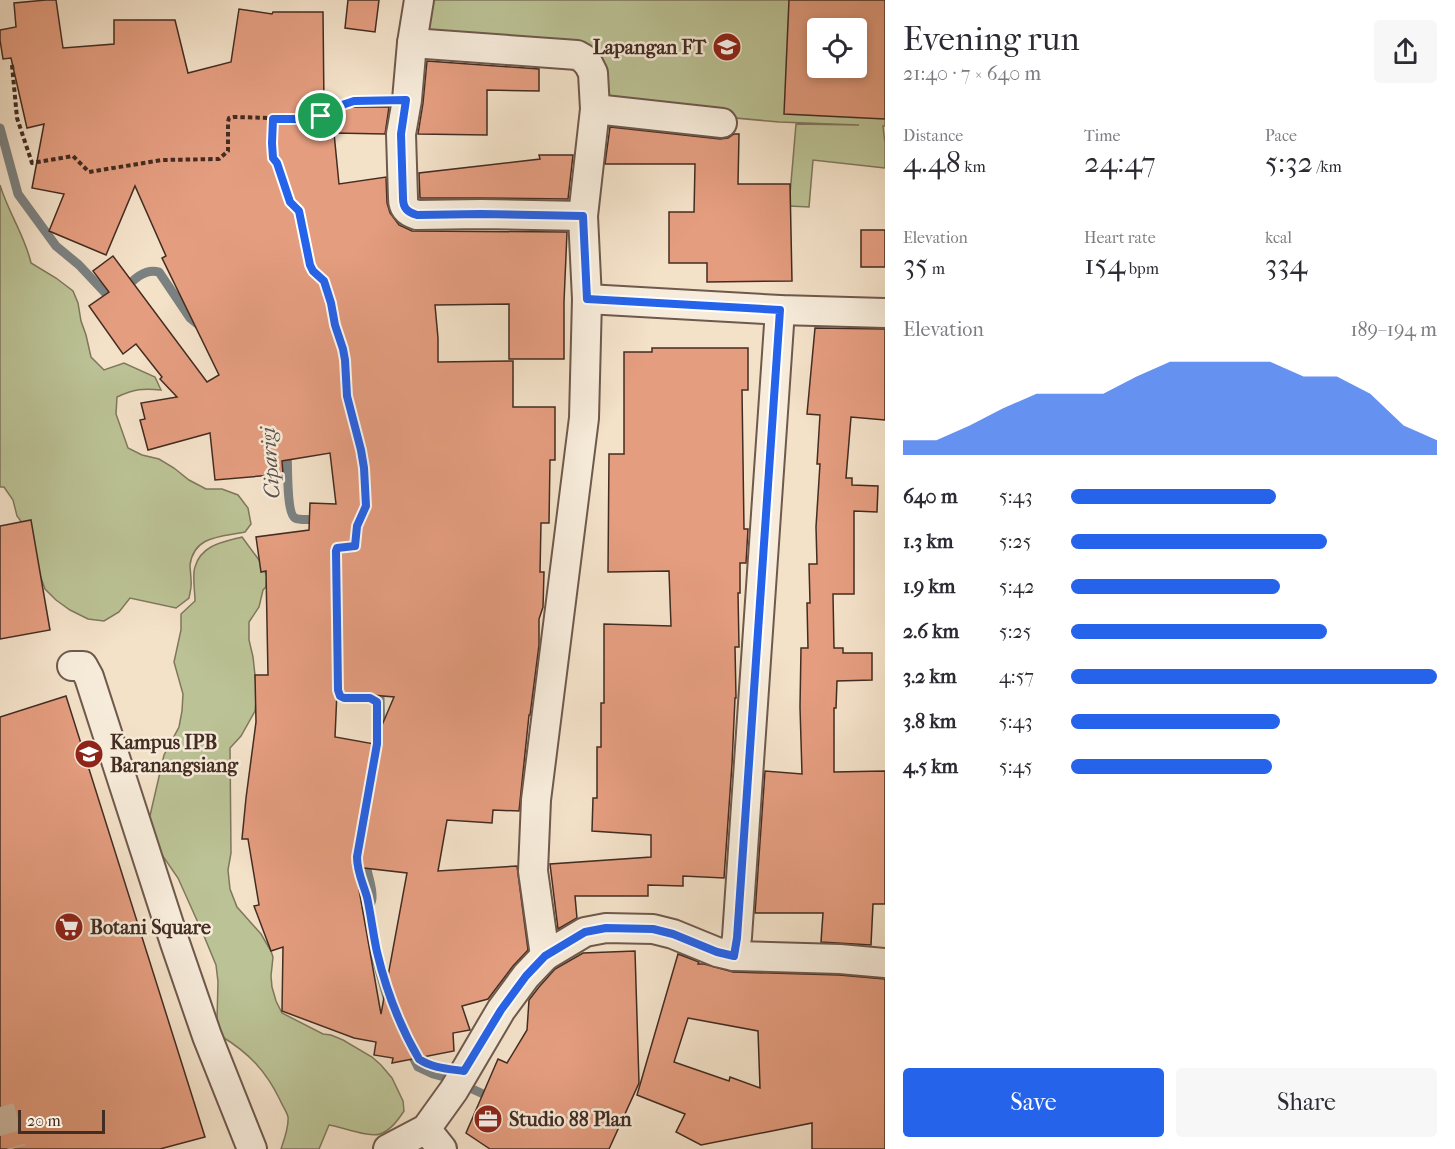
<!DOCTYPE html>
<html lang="en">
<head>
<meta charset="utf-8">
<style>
  body { margin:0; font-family:"IM FELL French Canon",serif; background:#f7f7f7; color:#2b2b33; height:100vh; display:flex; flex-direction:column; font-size:22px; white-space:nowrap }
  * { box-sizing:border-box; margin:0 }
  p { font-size:20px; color:#7c7c81 }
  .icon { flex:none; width:33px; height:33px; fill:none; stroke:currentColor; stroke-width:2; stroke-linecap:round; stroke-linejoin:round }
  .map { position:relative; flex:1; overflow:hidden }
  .sheet { display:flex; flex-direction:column; background:#fff; width:570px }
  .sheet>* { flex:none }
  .buttons { position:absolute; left:807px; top:18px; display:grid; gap:12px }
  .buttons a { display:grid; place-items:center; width:60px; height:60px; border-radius:6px; background:#fff; box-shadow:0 3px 9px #0003; font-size:30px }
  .scale { position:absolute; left:18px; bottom:15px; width:87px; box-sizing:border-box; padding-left:6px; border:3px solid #432c22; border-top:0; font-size:16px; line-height:21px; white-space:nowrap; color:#432c22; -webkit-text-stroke:4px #f7ecdb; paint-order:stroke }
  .pin { position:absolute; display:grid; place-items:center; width:51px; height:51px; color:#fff; margin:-26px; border:3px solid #fff; border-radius:50%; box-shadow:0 2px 6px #0007 }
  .round { display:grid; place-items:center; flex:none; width:63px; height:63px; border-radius:6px; background:#f7f7f7 }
  .headline { display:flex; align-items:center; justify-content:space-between; height:102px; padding:0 18px }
  h1 { font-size:33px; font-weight:600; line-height:45px }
  .metrics { display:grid; grid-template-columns:repeat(3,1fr); gap:9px; height:102px; padding:6px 18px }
  .metrics div { display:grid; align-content:center }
  .metrics b { font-size:30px; font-weight:600 }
  .metrics small { font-size:16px; font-weight:400 }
  .metrics p { font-size:16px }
  .chart { height:168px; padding:12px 18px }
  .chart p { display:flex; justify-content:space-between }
  .chart svg { width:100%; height:108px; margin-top:6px; fill:#2563eb; opacity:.7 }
  .cta { display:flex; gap:12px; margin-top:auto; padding:12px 18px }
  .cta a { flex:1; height:69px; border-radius:6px; background:#2563eb; color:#fff; font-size:24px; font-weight:600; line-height:69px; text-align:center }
  .cta a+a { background:#f7f7f7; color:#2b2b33 }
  ul { padding:0 18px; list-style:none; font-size:20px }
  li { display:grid; grid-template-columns:96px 72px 1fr; align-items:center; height:45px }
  li i { height:15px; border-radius:8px; background:#2563eb }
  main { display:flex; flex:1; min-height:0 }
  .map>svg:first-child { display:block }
  .green { fill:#bbc295; stroke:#7f775c; stroke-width:1.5; fill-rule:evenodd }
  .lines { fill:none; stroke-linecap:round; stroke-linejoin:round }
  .stream { stroke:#7b8181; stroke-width:9 }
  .building { fill:#e49d7f; stroke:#432c22; stroke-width:1.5; fill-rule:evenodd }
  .minor-tunnel { stroke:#d0bda7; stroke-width:28; stroke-dasharray:28 14; stroke-linecap:butt }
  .minor-casing { stroke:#6f594c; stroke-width:32 }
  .path { stroke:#432c22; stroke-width:4; stroke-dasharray:4.5 3; stroke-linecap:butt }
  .minor { stroke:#f7ecdb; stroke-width:28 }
  .route-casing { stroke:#fff; stroke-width:12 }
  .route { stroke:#2563eb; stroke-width:8 }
  .labels { text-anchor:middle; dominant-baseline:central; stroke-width:5; stroke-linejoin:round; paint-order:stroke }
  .poi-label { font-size:20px; font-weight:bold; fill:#432c22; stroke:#f7ecdb; text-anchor:start }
  .water-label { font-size:21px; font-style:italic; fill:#5a504a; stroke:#f7ecdb }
</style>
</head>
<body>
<main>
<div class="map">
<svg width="885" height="1149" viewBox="0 0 885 1149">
  <rect width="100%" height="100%" fill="#f3e1c8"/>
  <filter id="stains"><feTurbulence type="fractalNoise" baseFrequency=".00333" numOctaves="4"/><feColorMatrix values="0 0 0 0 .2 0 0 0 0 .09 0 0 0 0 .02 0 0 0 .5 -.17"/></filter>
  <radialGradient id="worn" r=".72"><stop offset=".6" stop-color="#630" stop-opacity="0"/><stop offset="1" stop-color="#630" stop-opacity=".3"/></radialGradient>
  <g class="green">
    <path d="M428,0H885V126H883L885,143V168L813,160L809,207L789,206L796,124L859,125L779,122L615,107L598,101L599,63L422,52ZM818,28H856V68H818Z"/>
    <path d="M0,185C8,212 25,236 31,263L56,278L73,291L78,303L81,321L86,335L91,357L104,370L124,363L155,377L161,390C143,388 134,389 117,397L116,414L128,448L142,455L159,459L174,468L189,480L206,489H222L238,495L248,508L251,524L245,532C222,537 194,535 190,565C190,570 191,575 191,580C192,586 190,592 189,598L176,608L130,598L119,612L104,621L88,619L70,610L56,600L45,589L34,558L26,528L17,516L13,500L4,487H0Z"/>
    <path d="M242,537L259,560L267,576L266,587L263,590L259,607L249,622V640L253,657L257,693L255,711L241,736L230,748L231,853L228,870L230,889L237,907L261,934L271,951L273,957L271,976L272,987L276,1001L282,1013L323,1034L331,1035L343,1040L372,1057L381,1065L392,1078L403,1101L404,1111C398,1120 391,1130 380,1134C370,1138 342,1127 329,1125L319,1149H281C284,1140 289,1127 288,1117C287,1112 282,1105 280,1100C266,1071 249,1053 221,1036L217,1020L218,982L216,965L204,936L178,878L160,852L149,820L164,755L179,727L182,711L183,694L174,662L181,630V614L195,601C195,591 192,575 195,567C201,545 223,542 242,537Z"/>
  </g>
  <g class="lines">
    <g class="stream">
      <path d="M0,128L18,194L56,246L79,265L109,297L113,298L118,296C129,285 142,267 159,272L190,318L200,326"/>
      <path d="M287,450C288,462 286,513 295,518C301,521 313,519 320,519"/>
      <path d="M381,738L380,696L381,686"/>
      <path d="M366,858C365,872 373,884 372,898C372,905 366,908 366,916L373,948L388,1001"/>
      <path d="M409,1049L418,1067L433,1074L448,1078L492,1098"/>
    </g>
  </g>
  <g class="building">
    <path d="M46,0H56L63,48L114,44V20H175L188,73L231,62L239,9L272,14L273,12H323L324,107H389L385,134L334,133L339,184L386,177L387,203L390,213L399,225L412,231L567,232L564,302V359H509V304L435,305L438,338V362L513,361V407H555V460H550L549,523H541L540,572H544L543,607L539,619V645L530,715H529L519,811L493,810L492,823L447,820L438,871L517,866L528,950L513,966L488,999L462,1006L470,1030L453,1033L454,1051L392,1063L393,1058L374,1055L376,1042L354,1038L282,1011L283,947L271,951L254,906L259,905L248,839H242L246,798L256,722L255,675H268L266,571L261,572L256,537L309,530L310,503L336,504L330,453L282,461L283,474L215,480L210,433L148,450L140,420L145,419L141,403L177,397L160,379L162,377L136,344L123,354L89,306L109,292L93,271L113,256L207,382L219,375L162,258L166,256L135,186L106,255L49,231L64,194L32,188L44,124L27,128L11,58L3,59L0,40V30L16,27L14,3ZM337,692L394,697L374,744L335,737ZM355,867L407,873L381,1014Z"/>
    <path d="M348,0H379L375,32L345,28Z"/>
    <path d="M789,0H885V119L784,114ZM818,28H856V68H818Z"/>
    <path d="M427,61L539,69V91L487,90V135L418,134L423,103Z"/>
    <path d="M610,127L720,139L728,138L734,134H739L738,184H790L792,281L707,282V263H669V212H694L695,164H605Z"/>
    <path d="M539,155H573L568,199L481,198H420L419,173L540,159Z"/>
    <rect x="861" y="230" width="24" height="37"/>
    <path d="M815,328L885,329V420L851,417L846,478H852V485L878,486L877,512L854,511V594H833L834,648H843V653H872V680L837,681L836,708H834V772L885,771V904H873L871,945L821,942L823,913H755L765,771L802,774L800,707L801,648H808L807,603H810L809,564H817L816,527L820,464H817L820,415L807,414Z"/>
    <path d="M652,348H748V390H742L744,529H748L746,563H740V593H738L739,647H735L736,698H735L732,764L724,878L683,876V886L648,885V896H575L577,918L558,929L550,864L651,857V835L592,831L593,798H597V747H601V703H604V624L671,626L669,571L608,572L609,454H624V352H652Z"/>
    <path d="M31,520L50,630L0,639V526Z"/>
    <path d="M66,696L205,1137L160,1149H0V717Z"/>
    <path d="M635,951L639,1083L609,1149H490L466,1133L498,1059L507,1063L527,1030L529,1000L539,987L555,969L583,953Z"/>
    <path d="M678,954L699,962L698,964H704L733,972L839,975L885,979V1149H812V1123L701,1145L676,1132L685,1114L637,1095ZM688,1018L758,1031L760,1088L730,1077L729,1081L674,1062Z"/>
  </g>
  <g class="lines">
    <path class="minor-tunnel" d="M0,1107L12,1149"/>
    <g class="minor-casing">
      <g id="minor">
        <path d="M419,0L412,43L407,100L401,134L403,198C403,208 407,212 417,215L481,214L583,216"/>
        <path d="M412,43L577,55L584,59L589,65L593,73L595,109L583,216L587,299L584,418L536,800L533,871L545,956"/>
        <path d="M595,109L722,123"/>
        <path d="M587,299L780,310L885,313"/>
        <path d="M72,666H83L89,677L175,943L207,1036L252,1149"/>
        <path d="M734,956L737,937L780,310"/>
        <path d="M426,1129L442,1149"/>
        <path d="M388,1149L426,1129L454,1090L501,1010L526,976L545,956L585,932L606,928L653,929L673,934L717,952L734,956L840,959L885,963"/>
      </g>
    </g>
    <g class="path">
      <path d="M12,65L17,118L32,163L73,156L89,172L162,160L219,159L228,151V122L229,118L234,117L309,119C325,115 338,104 354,101C362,100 371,101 379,100"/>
      <path d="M273,119C272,133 268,151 277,163L287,195L293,207L299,211L310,265L313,271L324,281L327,287L331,303L335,325L343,349L347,396L361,450L367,500L366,506L357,526L355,546L337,548L336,551L337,690L340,696L344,698H371L377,701V744L357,857C357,872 363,883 367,897C371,915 373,934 377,952C386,990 399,1025 419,1059L422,1062L437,1066"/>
    </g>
    <use href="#minor" class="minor"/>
  </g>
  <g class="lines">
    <g class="route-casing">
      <path id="route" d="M406,100L401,134L403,198C403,208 407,212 417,215L481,214L583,216L587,299L780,310L737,938L734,956L717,952L673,934L653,929L606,928L585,932L545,956L526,976L501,1010L464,1071C450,1069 431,1068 419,1059C399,1025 386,990 377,952C373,934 371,915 367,897C363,883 357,872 357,857L377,744V702L370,698H344L340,696L338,690L336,551L337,548L355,546L357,526L366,506L364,468L361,450L347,396L345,360L343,349L335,325L331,303L324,281L313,271L310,265L299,211L290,202L277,163L273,158L272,143L273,119H309L321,116L339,106L354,101Z"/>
    </g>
    <use href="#route" class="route"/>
  </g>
  <defs>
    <g id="university-disc" transform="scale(1.5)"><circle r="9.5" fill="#8f2418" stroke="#f7ecdb"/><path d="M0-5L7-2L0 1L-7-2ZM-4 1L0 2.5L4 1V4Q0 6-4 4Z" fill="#fff"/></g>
    <g id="supermarket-disc" transform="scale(1.5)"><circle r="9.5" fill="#8f2418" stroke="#f7ecdb"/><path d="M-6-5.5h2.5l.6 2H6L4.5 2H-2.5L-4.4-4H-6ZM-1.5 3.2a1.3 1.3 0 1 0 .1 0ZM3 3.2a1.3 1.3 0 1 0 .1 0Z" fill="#fff"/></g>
    <g id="office-disc" transform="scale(1.5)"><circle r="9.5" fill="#8f2418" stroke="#f7ecdb"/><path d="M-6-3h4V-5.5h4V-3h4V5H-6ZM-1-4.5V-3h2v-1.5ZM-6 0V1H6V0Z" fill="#fff"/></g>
  </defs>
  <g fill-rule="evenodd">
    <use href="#university-disc" x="727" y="47"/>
    <use href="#university-disc" x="89" y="754"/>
    <use href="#supermarket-disc" x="69" y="927"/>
    <use href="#office-disc" x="488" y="1119"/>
  </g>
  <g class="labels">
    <g class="poi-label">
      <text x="706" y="47" text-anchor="end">Lapangan FT</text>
      <text x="110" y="742">Kampus IPB<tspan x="110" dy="23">Baranangsiang</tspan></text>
      <text x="90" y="927">Botani Square</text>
      <text x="509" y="1119">Studio 88 Plan</text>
    </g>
    <g class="water-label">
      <text transform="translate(270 463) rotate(-94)">Ciparigi</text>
    </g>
  </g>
  <rect width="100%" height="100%" filter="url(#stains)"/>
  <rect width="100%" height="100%" fill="url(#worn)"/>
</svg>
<div class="buttons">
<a><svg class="icon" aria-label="locate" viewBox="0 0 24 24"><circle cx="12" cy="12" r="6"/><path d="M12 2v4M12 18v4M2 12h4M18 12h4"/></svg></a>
</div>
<div class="scale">20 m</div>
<div class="pin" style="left:321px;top:116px;background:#1e9e55"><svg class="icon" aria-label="arrive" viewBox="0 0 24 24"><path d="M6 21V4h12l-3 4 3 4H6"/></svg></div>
</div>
<section class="sheet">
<div class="headline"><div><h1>Evening run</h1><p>21:40 · 7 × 640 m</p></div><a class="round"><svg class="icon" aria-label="share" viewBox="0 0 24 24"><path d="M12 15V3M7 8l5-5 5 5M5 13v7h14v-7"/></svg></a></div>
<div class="metrics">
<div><p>Distance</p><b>4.48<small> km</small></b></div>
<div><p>Time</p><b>24:47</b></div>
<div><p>Pace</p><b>5:32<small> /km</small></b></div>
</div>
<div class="metrics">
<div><p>Elevation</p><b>35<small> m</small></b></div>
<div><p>Heart rate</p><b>154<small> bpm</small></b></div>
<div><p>kcal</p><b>334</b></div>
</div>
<div class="chart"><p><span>Elevation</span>189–194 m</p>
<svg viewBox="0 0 160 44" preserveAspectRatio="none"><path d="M0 44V38L10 38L20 32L30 25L40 19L50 19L60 19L70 12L80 6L90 6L100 6L110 6L120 12L130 12L140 19L150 32L160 38V44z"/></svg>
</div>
<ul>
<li><b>640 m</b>5:43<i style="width:56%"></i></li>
<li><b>1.3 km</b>5:25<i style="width:70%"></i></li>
<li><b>1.9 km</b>5:42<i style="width:57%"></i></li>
<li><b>2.6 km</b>5:25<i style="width:70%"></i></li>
<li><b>3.2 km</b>4:57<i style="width:100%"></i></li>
<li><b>3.8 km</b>5:43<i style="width:57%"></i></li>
<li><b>4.5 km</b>5:45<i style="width:55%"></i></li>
</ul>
<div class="cta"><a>Save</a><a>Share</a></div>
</section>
</main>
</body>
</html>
